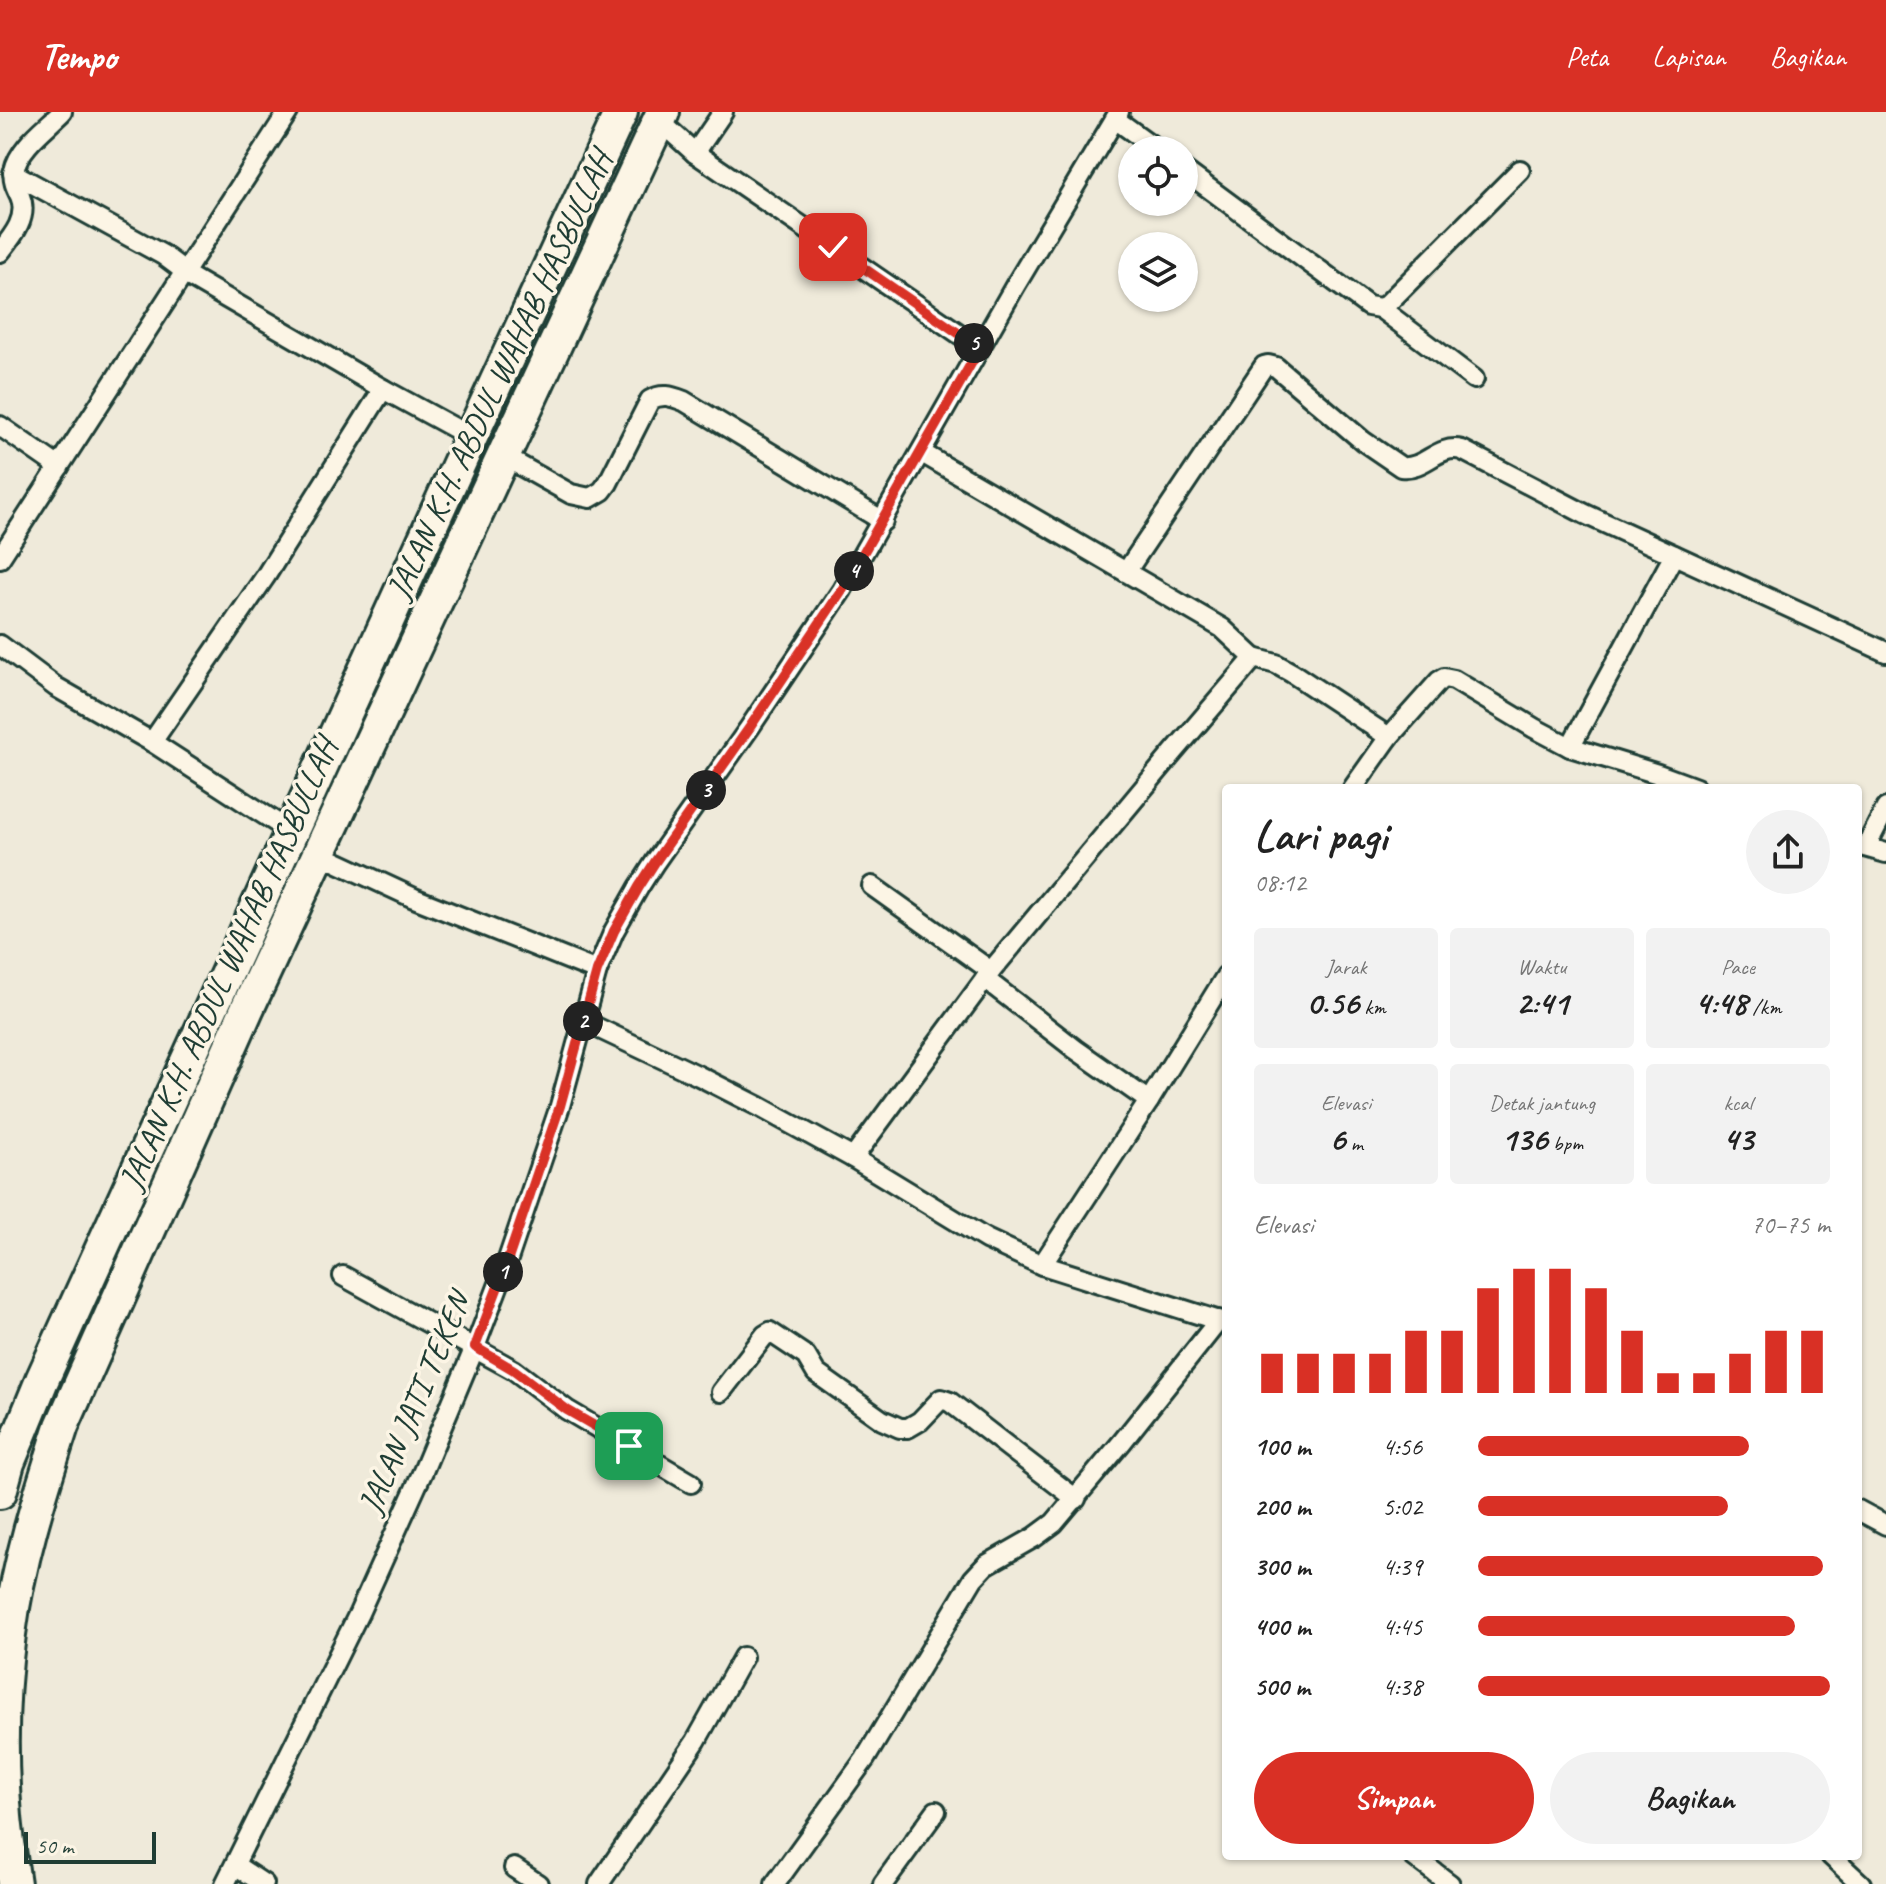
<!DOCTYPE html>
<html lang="id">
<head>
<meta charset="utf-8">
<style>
  body { margin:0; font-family:Caveat,sans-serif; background:#f2f2f2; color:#222; height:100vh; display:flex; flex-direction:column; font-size:30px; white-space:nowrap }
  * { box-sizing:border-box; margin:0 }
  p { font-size:26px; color:#767676 }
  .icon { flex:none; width:44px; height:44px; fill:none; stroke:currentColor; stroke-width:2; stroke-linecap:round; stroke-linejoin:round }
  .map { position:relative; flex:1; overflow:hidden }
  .sheet { position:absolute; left:1222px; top:672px; width:640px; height:1076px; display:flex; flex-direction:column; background:#fff; border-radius:8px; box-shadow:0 2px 6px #0004 }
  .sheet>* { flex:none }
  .fabs { position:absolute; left:1118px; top:24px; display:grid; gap:16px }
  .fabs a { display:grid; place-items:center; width:80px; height:80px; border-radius:50%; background:#fff; box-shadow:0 2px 6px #0004; font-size:40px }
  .scale { position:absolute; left:24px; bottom:20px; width:132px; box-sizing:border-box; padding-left:8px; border:4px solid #1f3d34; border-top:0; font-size:22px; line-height:28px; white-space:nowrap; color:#1f3d34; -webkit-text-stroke:6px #fcf5e5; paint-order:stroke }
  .pin { position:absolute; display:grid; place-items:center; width:68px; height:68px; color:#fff; margin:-34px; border-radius:16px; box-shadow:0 4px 12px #0006 }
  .km { position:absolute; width:40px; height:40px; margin:-20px; border-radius:50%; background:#222; color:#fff; font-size:22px; line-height:40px; text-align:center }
  .round { display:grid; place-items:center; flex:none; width:84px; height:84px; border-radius:42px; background:#f2f2f2 }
  .summary { display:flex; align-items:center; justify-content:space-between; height:136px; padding:0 32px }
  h1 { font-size:44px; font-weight:600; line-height:60px }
  .stats { display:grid; grid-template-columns:repeat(3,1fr); gap:12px; height:136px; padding:8px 32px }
  .stats div { display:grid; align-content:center; border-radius:8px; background:#f2f2f2; text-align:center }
  .stats b { font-size:34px; font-weight:600 }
  .stats small { font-size:22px; font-weight:400 }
  .stats p { font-size:22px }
  .chart { height:224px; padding:16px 32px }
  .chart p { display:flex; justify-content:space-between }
  .chart svg { width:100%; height:144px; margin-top:8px; stroke:#d93025; stroke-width:6 }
  .button { display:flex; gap:16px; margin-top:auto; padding:16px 32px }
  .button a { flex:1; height:92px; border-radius:48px; background:#d93025; color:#fff; font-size:32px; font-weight:600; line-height:92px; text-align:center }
  .button a+a { background:#f2f2f2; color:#222 }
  ul { padding:0 32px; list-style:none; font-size:26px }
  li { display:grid; grid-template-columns:128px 96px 1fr; align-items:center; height:60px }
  li i { height:20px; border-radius:10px; background:#d93025 }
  header { display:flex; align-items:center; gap:48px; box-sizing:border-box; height:112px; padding:0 40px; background:#d93025; color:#fff }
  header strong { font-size:38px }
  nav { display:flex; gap:44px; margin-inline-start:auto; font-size:28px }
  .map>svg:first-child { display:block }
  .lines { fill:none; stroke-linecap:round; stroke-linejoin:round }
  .minor-casing { stroke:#1f3d34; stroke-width:24 }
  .trunk-casing { stroke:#1f3d34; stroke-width:38 }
  .minor { stroke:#fcf5e5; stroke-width:18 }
  .trunk { stroke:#fcf5e5; stroke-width:32 }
  .route-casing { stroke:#fff; stroke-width:16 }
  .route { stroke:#d93025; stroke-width:10 }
  .labels { text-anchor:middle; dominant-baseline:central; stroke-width:7; stroke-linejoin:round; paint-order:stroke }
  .street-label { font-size:34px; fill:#1f3d34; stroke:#fcf5e5 }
</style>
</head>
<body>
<header>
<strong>Tempo</strong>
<nav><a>Peta</a><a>Lapisan</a><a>Bagikan</a></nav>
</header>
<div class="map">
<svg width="1886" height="1772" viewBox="0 0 1886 1772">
  <rect width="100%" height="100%" fill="#efeada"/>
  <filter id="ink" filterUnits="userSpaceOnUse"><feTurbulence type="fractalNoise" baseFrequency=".0125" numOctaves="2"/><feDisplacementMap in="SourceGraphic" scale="16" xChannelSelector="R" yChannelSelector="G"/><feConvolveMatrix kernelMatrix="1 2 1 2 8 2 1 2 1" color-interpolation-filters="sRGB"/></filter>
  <g filter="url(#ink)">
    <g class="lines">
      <g class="minor-casing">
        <g id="minor">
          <path d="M655,5L695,41L980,236"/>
          <path d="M1115,7L1158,38"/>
          <path d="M695,41L723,0"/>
          <path d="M1184,58L1368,194L1380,196L1386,193L1520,58"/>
          <path d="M13,61L163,143L179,155L183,161L383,277L471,325"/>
          <path d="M0,140C13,124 29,105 20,84C16,76 12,68 14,59C19,35 45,17 62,0"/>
          <path d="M1380,196L1474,267"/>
          <path d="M0,314L59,355"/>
          <path d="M503,344L571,382L590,386L602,379L608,371L650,288C662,281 671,284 684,289L883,409"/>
          <path d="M0,446L288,0"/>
          <path d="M1126,460L1264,254L1268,253L1276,255L1363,329L1401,355C1425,358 1437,332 1462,338L1585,402L1886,540"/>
          <path d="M0,533L56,575L152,630L291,720"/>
          <path d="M1254,546L1276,552L1292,561L1389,625"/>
          <path d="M152,630L265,465L383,277"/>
          <path d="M1570,635L1674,443"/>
          <path d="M1353,676L1389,625L1439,569L1444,566L1454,568L1534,616L1570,635L1658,662L1696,676"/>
          <path d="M1858,733L1886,741"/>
          <path d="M1866,735L1886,696"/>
          <path d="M320,740L330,747L414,786L597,859"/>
          <path d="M872,774L991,859"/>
          <path d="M985,867L1075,937L1149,989"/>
          <path d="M583,909L699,964L760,995L853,1046L986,1127L1042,1153L1226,1211"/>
          <path d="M853,1046L991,859L1172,642L1254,546L1222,516L922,341"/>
          <path d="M1042,1153L1149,989L1226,864"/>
          <path d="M343,1164L514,1258L567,1298L691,1371"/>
          <path d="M721,1280L765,1223L770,1220L806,1244L816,1261L882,1308L900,1316H908L920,1309L941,1287L950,1290L1076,1387"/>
          <path d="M1858,1398L1886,1413"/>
          <path d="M1413,1744L1450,1772"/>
          <path d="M1831,1744L1861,1772"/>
          <path d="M235,1753L264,1772"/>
          <path d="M514,1756L538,1772"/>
          <path d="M225,1772L359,1501L424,1357L475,1235L505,1156L560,994L597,859L614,819L639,775L655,750L750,615L842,478L1015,174L1119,0"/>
          <path d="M599,1772L696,1629L743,1545"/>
          <path d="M775,1772L865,1647L973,1467L986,1453L1035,1425L1054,1411L1122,1330L1219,1208"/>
          <path d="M883,1772L936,1699"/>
        </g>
      </g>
      <g class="trunk-casing">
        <g id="trunk">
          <path d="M0,1380L8,1351L42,1268L471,325L621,0"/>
          <path d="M14,1772C11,1750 7,1728 5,1705C0,1645 1,1581 9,1522C18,1451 40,1382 62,1314L247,897L663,0"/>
        </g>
      </g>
      <use href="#minor" class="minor"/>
      <use href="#trunk" class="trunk"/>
    </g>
  </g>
  <g class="lines" filter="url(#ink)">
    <g class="route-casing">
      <path id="route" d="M629,1334L567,1298L514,1258L475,1235L505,1156L560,994L597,859L614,819L639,775L655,750L750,615L842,478L980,236L833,135"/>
    </g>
    <use href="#route" class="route"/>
  </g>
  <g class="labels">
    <g class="street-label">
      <text transform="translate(499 263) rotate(-65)">JALAN K.H. ABDUL WAHAB HASBULLAH</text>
      <text transform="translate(228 852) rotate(-66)">JALAN K.H. ABDUL WAHAB HASBULLAH</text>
      <text transform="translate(414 1291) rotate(-67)">JALAN JATI TEKEN</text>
    </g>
  </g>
</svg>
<div class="fabs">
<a><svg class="icon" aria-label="locate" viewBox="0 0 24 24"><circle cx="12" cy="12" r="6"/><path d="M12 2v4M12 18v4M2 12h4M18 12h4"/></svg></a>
<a><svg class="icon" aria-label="layers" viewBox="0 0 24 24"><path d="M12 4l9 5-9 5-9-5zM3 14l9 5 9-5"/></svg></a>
</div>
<div class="scale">50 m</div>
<div class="pin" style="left:629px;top:1334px;background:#1e9e55"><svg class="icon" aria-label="arrive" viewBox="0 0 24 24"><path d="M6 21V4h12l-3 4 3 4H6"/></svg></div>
<div class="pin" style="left:833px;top:135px;background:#d93025"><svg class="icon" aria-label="check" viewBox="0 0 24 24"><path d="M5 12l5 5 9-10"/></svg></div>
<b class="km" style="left:503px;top:1160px">1</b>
<b class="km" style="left:583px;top:909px">2</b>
<b class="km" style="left:706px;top:678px">3</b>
<b class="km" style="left:854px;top:459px">4</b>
<b class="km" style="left:974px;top:231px">5</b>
<section class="sheet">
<div class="summary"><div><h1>Lari pagi</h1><p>08:12</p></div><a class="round"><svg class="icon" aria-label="share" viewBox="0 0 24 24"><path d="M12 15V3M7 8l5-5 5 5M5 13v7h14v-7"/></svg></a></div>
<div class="stats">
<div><p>Jarak</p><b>0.56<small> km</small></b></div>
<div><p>Waktu</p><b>2:41</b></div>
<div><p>Pace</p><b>4:48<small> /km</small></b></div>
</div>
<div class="stats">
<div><p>Elevasi</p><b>6<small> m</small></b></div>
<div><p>Detak jantung</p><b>136<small> bpm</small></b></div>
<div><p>kcal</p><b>43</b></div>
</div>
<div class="chart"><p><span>Elevasi</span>70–75 m</p>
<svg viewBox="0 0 160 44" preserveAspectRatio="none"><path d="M5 44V32M15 44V32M25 44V32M35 44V32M45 44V25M55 44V25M65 44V12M75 44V6M85 44V6M95 44V12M105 44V25M115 44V38M125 44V38M135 44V32M145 44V25M155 44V25"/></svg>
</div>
<ul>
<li><b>100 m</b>4:56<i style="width:77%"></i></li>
<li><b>200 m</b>5:02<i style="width:71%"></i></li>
<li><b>300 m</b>4:39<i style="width:98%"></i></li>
<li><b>400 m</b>4:45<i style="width:90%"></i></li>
<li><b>500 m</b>4:38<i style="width:100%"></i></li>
</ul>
<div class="button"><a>Simpan</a><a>Bagikan</a></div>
</section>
</div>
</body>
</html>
